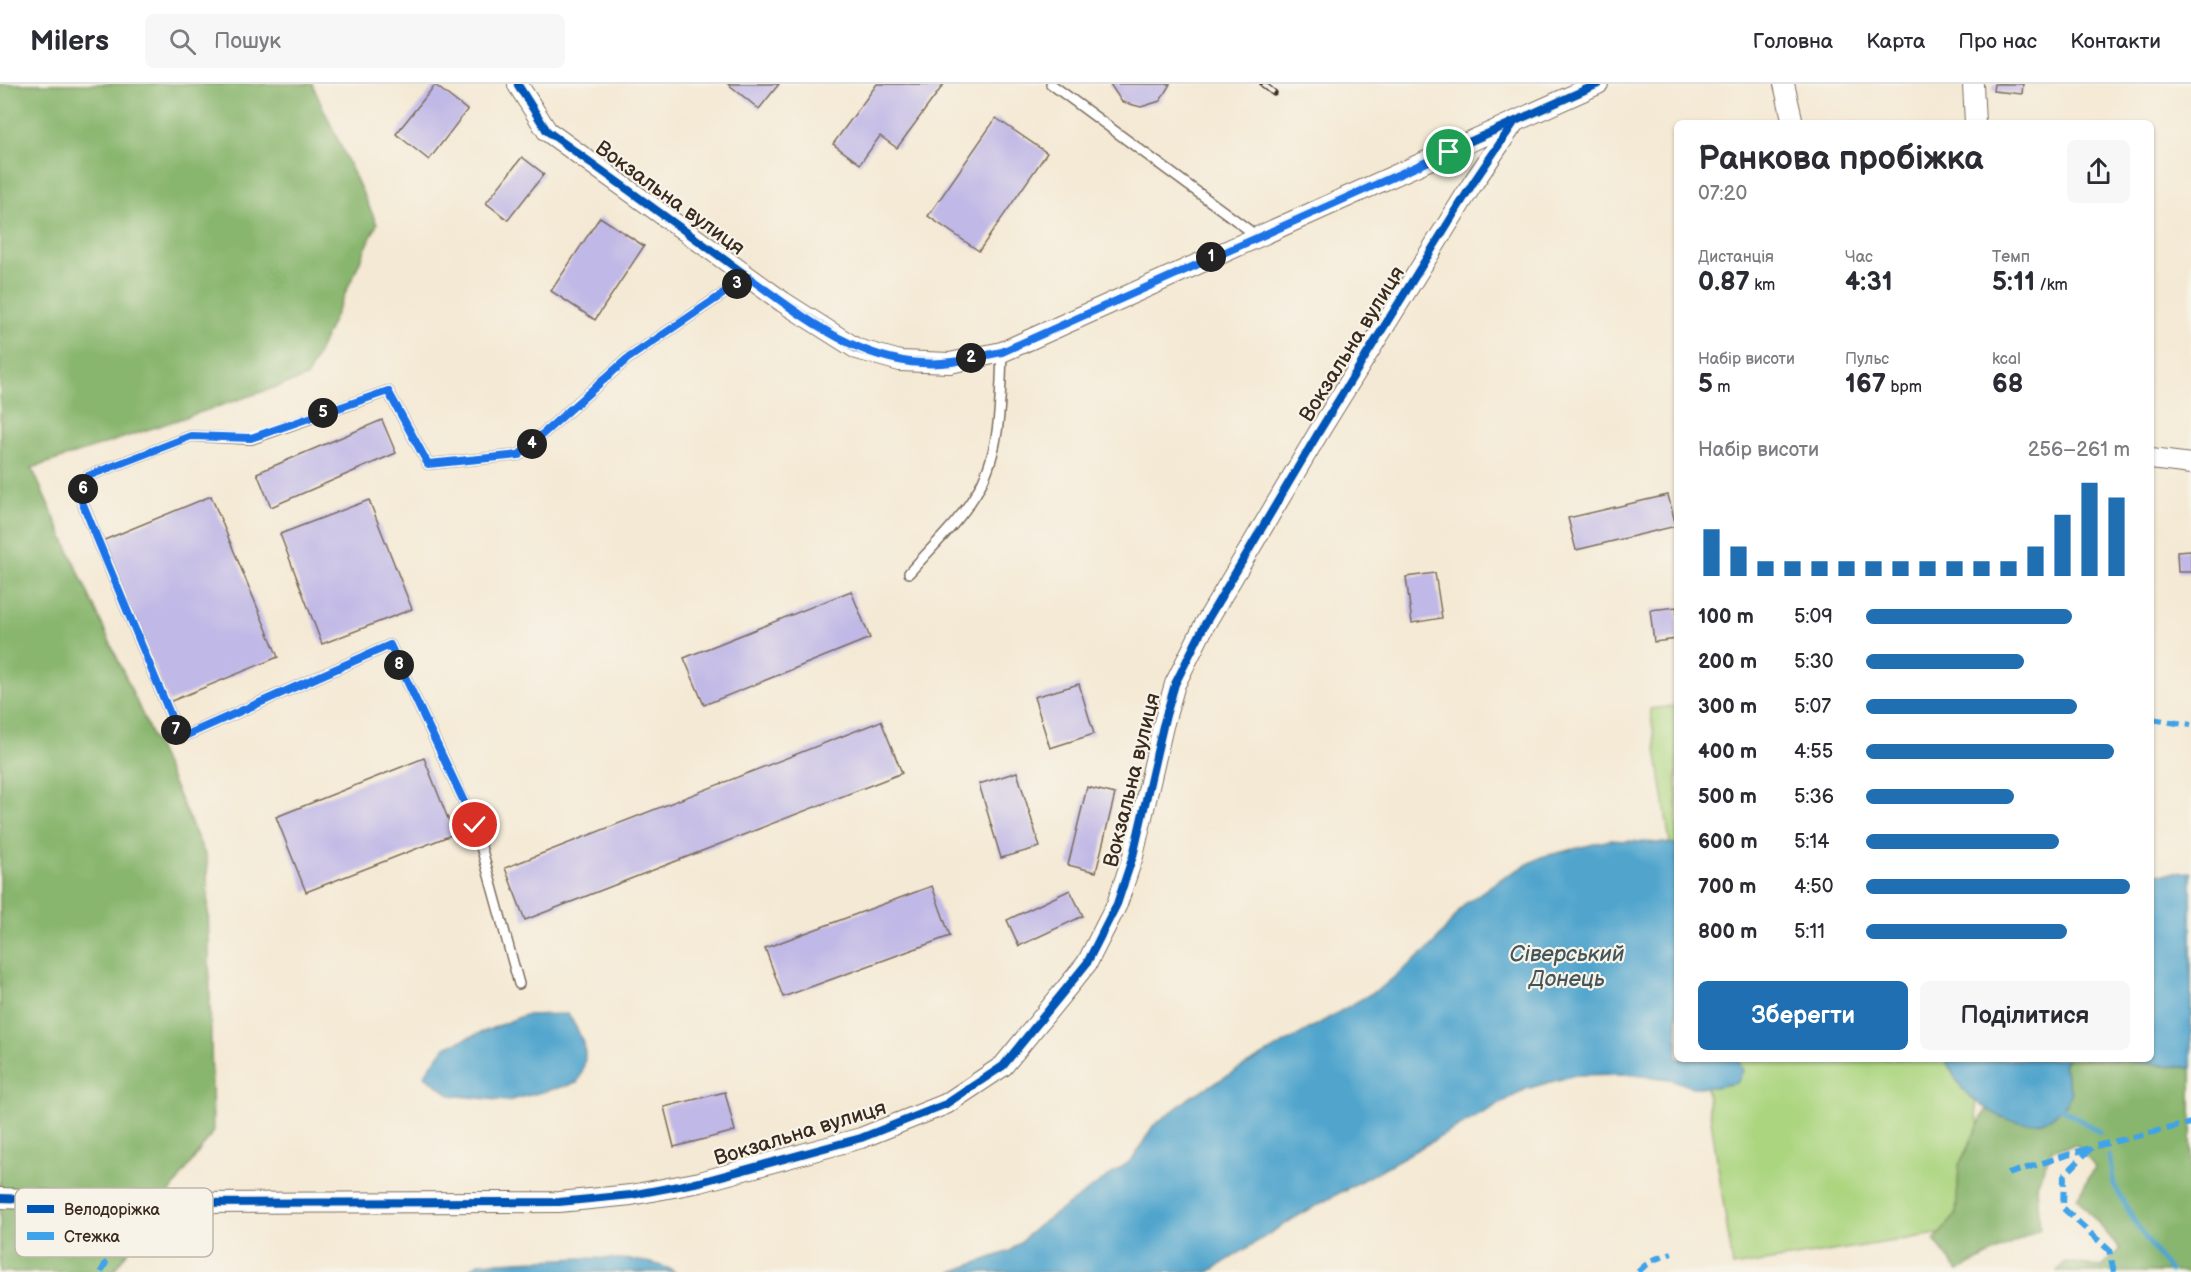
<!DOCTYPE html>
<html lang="uk">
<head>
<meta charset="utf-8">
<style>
  body { margin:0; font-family:"Balsamiq Sans",sans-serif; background:#f7f7f7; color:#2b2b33; height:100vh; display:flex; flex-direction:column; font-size:22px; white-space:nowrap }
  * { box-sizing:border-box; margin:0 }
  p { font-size:20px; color:#7c7c81 }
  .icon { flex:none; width:33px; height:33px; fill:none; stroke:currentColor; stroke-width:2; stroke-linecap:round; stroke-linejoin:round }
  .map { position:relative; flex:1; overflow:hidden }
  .side { position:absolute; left:1674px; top:36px; width:480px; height:942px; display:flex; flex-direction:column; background:#fff; border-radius:9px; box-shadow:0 2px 4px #0004 }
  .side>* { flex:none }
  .pin { position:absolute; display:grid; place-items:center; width:51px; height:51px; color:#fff; margin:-26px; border:3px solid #fff; border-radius:50%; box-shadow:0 2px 6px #0007 }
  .km { position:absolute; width:30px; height:30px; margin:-15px; border-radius:50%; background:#222; color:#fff; font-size:16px; line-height:30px; text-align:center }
  .round { display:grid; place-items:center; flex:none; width:63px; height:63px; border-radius:9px; background:#f7f7f7 }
  .summary { display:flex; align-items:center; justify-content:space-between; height:102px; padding:0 24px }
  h1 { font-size:33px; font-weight:800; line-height:45px }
  .figures { display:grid; grid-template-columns:repeat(3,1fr); gap:9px; height:102px; padding:6px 24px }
  .figures div { display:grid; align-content:center }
  .figures b { font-size:26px; font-weight:800 }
  .figures small { font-size:16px; font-weight:400 }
  .figures p { font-size:16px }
  .chart { height:168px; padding:12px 24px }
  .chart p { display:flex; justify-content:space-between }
  .chart svg { width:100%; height:108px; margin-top:6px; stroke:#1f6fb2; stroke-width:6 }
  .button { display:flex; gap:12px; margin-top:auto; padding:12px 24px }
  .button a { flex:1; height:69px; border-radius:9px; background:#1f6fb2; color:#fff; font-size:24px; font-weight:800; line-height:69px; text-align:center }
  .button a+a { background:#f7f7f7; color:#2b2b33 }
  ul { padding:0 24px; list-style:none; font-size:20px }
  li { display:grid; grid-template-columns:96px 72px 1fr; align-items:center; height:45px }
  li i { height:15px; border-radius:8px; background:#1f6fb2 }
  header { display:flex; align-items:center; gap:36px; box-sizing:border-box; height:84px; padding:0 30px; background:#fff; border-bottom:2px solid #e1e1e2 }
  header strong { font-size:28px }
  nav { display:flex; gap:33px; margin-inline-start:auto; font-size:21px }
  .search { width:420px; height:54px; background:#f7f7f7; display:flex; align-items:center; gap:15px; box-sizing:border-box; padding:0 21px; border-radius:9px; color:#7c7c81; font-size:22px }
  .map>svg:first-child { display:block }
  .green { fill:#acd580; stroke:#74804f; stroke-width:1.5 }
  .forest { fill:#89b66e; stroke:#627046; stroke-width:1.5 }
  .water { fill:#51a5cd; stroke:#466876; stroke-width:1.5 }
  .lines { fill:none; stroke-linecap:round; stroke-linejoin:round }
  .stream { stroke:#51a5cd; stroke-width:5 }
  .building { fill:#c0b8e6 }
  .lane-casing { stroke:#7c6d5e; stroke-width:12 }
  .street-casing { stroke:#7c6d5e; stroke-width:22 }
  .lane { stroke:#fff; stroke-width:9 }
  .street { stroke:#fff; stroke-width:20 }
  .rail-casing { stroke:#3b2a1e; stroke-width:7 }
  .rail { stroke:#f7f3e8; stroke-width:4.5; stroke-dasharray:14; stroke-linecap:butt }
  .quiet { stroke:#3fa3ea; stroke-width:6; stroke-dasharray:12 6; stroke-linecap:butt }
  .cycleway-casing { stroke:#f7f3e8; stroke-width:11 }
  .cycleway { stroke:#0057b8; stroke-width:8 }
  .route-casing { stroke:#fff; stroke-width:12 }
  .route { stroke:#1a73e8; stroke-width:8 }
  .labels { text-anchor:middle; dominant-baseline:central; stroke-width:4.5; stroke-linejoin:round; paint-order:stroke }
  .street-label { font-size:21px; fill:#3b2a1e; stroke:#f7f3e8 }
  .water-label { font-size:22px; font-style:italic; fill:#43555b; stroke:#f7f3e8 }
  .key { fill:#f7f3e8; stroke:#bfb7ab; stroke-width:1.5 }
  .key-label { font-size:16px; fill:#3b2a1e }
</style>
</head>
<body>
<header>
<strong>Milers</strong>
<div class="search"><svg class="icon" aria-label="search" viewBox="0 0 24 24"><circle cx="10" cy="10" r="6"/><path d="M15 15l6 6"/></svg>Пошук</div>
<nav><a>Головна</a><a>Карта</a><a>Про нас</a><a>Контакти</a></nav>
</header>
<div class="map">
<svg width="2191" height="1188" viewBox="0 0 2191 1188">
  <rect width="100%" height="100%" fill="#f7f3e8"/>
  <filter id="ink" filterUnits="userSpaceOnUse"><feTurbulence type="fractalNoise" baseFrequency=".0167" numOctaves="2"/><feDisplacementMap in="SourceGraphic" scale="12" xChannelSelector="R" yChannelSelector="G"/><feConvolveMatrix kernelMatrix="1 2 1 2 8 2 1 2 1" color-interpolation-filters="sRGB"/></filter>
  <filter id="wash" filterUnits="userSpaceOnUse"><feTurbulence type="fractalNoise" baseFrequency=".008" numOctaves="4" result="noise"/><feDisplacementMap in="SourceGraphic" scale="24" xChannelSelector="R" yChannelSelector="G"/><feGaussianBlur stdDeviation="1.35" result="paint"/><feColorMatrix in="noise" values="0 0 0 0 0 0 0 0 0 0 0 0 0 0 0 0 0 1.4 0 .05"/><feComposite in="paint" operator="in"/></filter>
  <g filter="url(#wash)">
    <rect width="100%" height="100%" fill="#f4e9d4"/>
    <g class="green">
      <path d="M1677,622V806L1650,625Z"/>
      <path d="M1702,975H1969L1993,1141L1733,1183Z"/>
    </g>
    <g class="forest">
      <path d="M0,0H312L377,140L307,293L32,384L207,775L213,1048L113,1188H0Z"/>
      <path d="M2067,975H2107L2191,984V1188H2057L2065,1178L2102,1183L2120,1165L2077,1114L2095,1083L2077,1061L2052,1065L2037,1101L2040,1145L1958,1187L1934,1156L1956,1131L1959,1081L1987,1024C2023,1043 2049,1047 2071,1008L2063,981Z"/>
    </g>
    <g class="water">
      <path d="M1610,756L1677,760V975H1738L1743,987L1737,999L1715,1003H1692L1670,995L1625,990L1575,991L1526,1005L1296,1133L1209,1188H951L1010,1167L1038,1142L1133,1075L1153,1042L1192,1012L1381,904L1433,861L1465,820L1499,796L1541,773Z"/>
      <path d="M2191,788V984L2107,975H2151V790Z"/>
      <path d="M568,930C584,955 592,972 577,999L507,1017L450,1011L424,991L445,963L525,931Z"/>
      <path d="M1945,975H2067L2063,981L2071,1008C2069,1013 2066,1020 2062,1024C2035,1056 1983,1030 1961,1003C1955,995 1950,984 1945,975Z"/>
      <path d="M582,1174C608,1175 653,1173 675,1188H466L478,1179Z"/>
    </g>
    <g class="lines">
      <g class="stream">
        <path d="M2062,1025L2100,1048"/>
        <path d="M2109,1072L2114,1101L2141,1148L2170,1188"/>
      </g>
    </g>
    <g id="blocks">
      <g class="building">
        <path d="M728,0H779L759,25Z"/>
        <path d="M877,0H944L897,64L880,52L860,80L833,60Z"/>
        <path d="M1110,0H1170L1160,17L1141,23L1122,18Z"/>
        <path d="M1994,0H2023L2022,10L1993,7Z"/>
        <path d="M435,1L467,26L429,76L396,50Z"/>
        <path d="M996,34L1047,69L979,167L928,132Z"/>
        <path d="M522,73L544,90L508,136L486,119Z"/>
        <path d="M600,133L644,162L595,236L551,207Z"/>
        <path d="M382,336L396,369L271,423L257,389Z"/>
        <path d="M1668,411L1676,442L1576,466L1568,434Z"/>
        <path d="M211,412L278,573L169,618L102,457Z"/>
        <path d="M369,416L412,525L322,560L280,450Z"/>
        <path d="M2191,466V488H2178L2177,467Z"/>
        <path d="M1435,489L1442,534L1412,539L1406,493Z"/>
        <path d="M851,507L870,554L704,621L684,574Z"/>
        <path d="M1677,523V555L1654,558L1650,526Z"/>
        <path d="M1079,600L1094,650L1050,664L1034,613Z"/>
        <path d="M881,637L902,689L525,836L505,784Z"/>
        <path d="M424,674L454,750L306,808L276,733Z"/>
        <path d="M1017,688L1040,763L1001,774L979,700Z"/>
        <path d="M1087,703L1115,710L1096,788L1068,781Z"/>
        <path d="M932,802L950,852L783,913L765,864Z"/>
        <path d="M1070,806L1083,832L1019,862L1007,836Z"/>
        <path d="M725,1008L735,1047L674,1063L664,1023Z"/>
      </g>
    </g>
  </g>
  <g filter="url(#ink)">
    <use href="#blocks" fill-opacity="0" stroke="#7c6d5e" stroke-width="1.5"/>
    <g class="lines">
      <g class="lane-casing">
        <g id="lane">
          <path d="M1051,0L1257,152"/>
          <path d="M909,489C931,464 958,439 975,411C1002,369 1000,315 1002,268"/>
          <path d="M519,900L475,741L390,561L180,654L80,413L88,392L191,352L251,355L388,307L428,380L519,371L627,275L748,193"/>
        </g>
      </g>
      <g class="street-casing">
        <g id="street">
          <path d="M1784,0L1793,39"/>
          <path d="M1973,0L1975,39"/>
          <path d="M518,1L547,47L783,218L857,265L900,277L950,279L1002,268L1598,0"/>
          <path d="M2151,375L2191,380"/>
          <path d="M0,1114L138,1119L559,1118L631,1111L700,1098L861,1054L946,1020L1003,982L1087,879L1117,820L1133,772L1163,642L1175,600L1205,540L1320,346L1473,99L1513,40"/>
        </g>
      </g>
      <use href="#lane" class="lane"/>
      <use href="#street" class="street"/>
      <g class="rail-casing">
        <path id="rail" d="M1263,0L1274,9"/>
      </g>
      <use href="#rail" class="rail"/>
      <g class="quiet">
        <path d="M2151,635L2191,641"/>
        <path d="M2008,1090L2089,1064"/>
        <path d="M101,1188L138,1119"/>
        <path d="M1638,1188L1650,1177L1672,1169"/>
        <path d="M2114,1188L2109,1166L2063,1124L2064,1092L2092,1063L2191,1039"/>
      </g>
      <g class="cycleway-casing">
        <g id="cycleway">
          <path d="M518,1L547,47L783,218L857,265L900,277L950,279L1002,268L1598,0"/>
          <path d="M0,1114L138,1119L559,1118L631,1111L700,1098L861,1054L946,1020L1003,982L1087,879L1117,820L1133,772L1163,642L1175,600L1205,540L1320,346L1473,99L1513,40"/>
        </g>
      </g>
      <use href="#cycleway" class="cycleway"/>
    </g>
  </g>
  <g class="lines" filter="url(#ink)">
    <g class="route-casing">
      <path id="route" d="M475,741L390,561L180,654L80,413L88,392L191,352L251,354L388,307L428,380L519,371L627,275L748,193C807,236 873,289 952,278C968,276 985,271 1002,268L1449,68"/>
    </g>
    <use href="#route" class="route"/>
  </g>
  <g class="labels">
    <g class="street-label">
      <text transform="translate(670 114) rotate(36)">Вокзальна вулиця</text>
      <text transform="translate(1352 260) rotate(-58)">Вокзальна вулиця</text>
      <text transform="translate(1132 696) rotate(-76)">Вокзальна вулиця</text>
      <text transform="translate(800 1049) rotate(-17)">Вокзальна вулиця</text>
    </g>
    <g class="water-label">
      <text x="1567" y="870">Сіверський<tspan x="1567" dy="25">Донець</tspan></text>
    </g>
  </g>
  <rect x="15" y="1104" width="198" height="69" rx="9" class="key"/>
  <rect x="27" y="1121" width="27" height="8" fill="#0057b8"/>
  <rect x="27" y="1148" width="27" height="8" fill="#3fa3ea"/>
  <g class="key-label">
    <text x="64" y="1131">Велодоріжка</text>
    <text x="64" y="1158">Стежка</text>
  </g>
</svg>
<div class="pin" style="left:1449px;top:68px;background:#1e9e55"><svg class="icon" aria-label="arrive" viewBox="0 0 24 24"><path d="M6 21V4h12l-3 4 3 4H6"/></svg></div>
<div class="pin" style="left:475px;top:741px;background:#d93025"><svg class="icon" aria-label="check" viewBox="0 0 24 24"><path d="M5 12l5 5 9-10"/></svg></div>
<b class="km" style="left:1211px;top:173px">1</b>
<b class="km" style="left:971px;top:274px">2</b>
<b class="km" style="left:737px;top:200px">3</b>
<b class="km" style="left:532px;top:360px">4</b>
<b class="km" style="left:323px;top:329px">5</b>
<b class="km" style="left:83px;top:405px">6</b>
<b class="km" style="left:176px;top:646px">7</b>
<b class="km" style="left:399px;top:581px">8</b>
<section class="side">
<div class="summary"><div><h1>Ранкова пробіжка</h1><p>07:20</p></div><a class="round"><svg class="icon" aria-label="share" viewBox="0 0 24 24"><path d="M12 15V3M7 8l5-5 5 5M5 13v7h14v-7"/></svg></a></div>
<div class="figures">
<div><p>Дистанція</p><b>0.87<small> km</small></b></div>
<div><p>Час</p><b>4:31</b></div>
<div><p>Темп</p><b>5:11<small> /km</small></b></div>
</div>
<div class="figures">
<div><p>Набір висоти</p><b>5<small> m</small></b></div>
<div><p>Пульс</p><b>167<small> bpm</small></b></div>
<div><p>kcal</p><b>68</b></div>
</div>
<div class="chart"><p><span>Набір висоти</span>256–261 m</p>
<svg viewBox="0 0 160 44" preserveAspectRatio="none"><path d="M5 44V25M15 44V32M25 44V38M35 44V38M45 44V38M55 44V38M65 44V38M75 44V38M85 44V38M95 44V38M105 44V38M115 44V38M125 44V32M135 44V19M145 44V6M155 44V12"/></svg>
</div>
<ul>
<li><b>100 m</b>5:09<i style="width:78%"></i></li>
<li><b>200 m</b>5:30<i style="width:60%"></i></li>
<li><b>300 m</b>5:07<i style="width:80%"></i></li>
<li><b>400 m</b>4:55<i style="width:94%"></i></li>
<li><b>500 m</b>5:36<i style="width:56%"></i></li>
<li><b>600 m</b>5:14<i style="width:73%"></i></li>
<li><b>700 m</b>4:50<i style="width:100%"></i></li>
<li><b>800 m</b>5:11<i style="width:76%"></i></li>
</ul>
<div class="button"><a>Зберегти</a><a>Поділитися</a></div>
</section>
</div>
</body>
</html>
